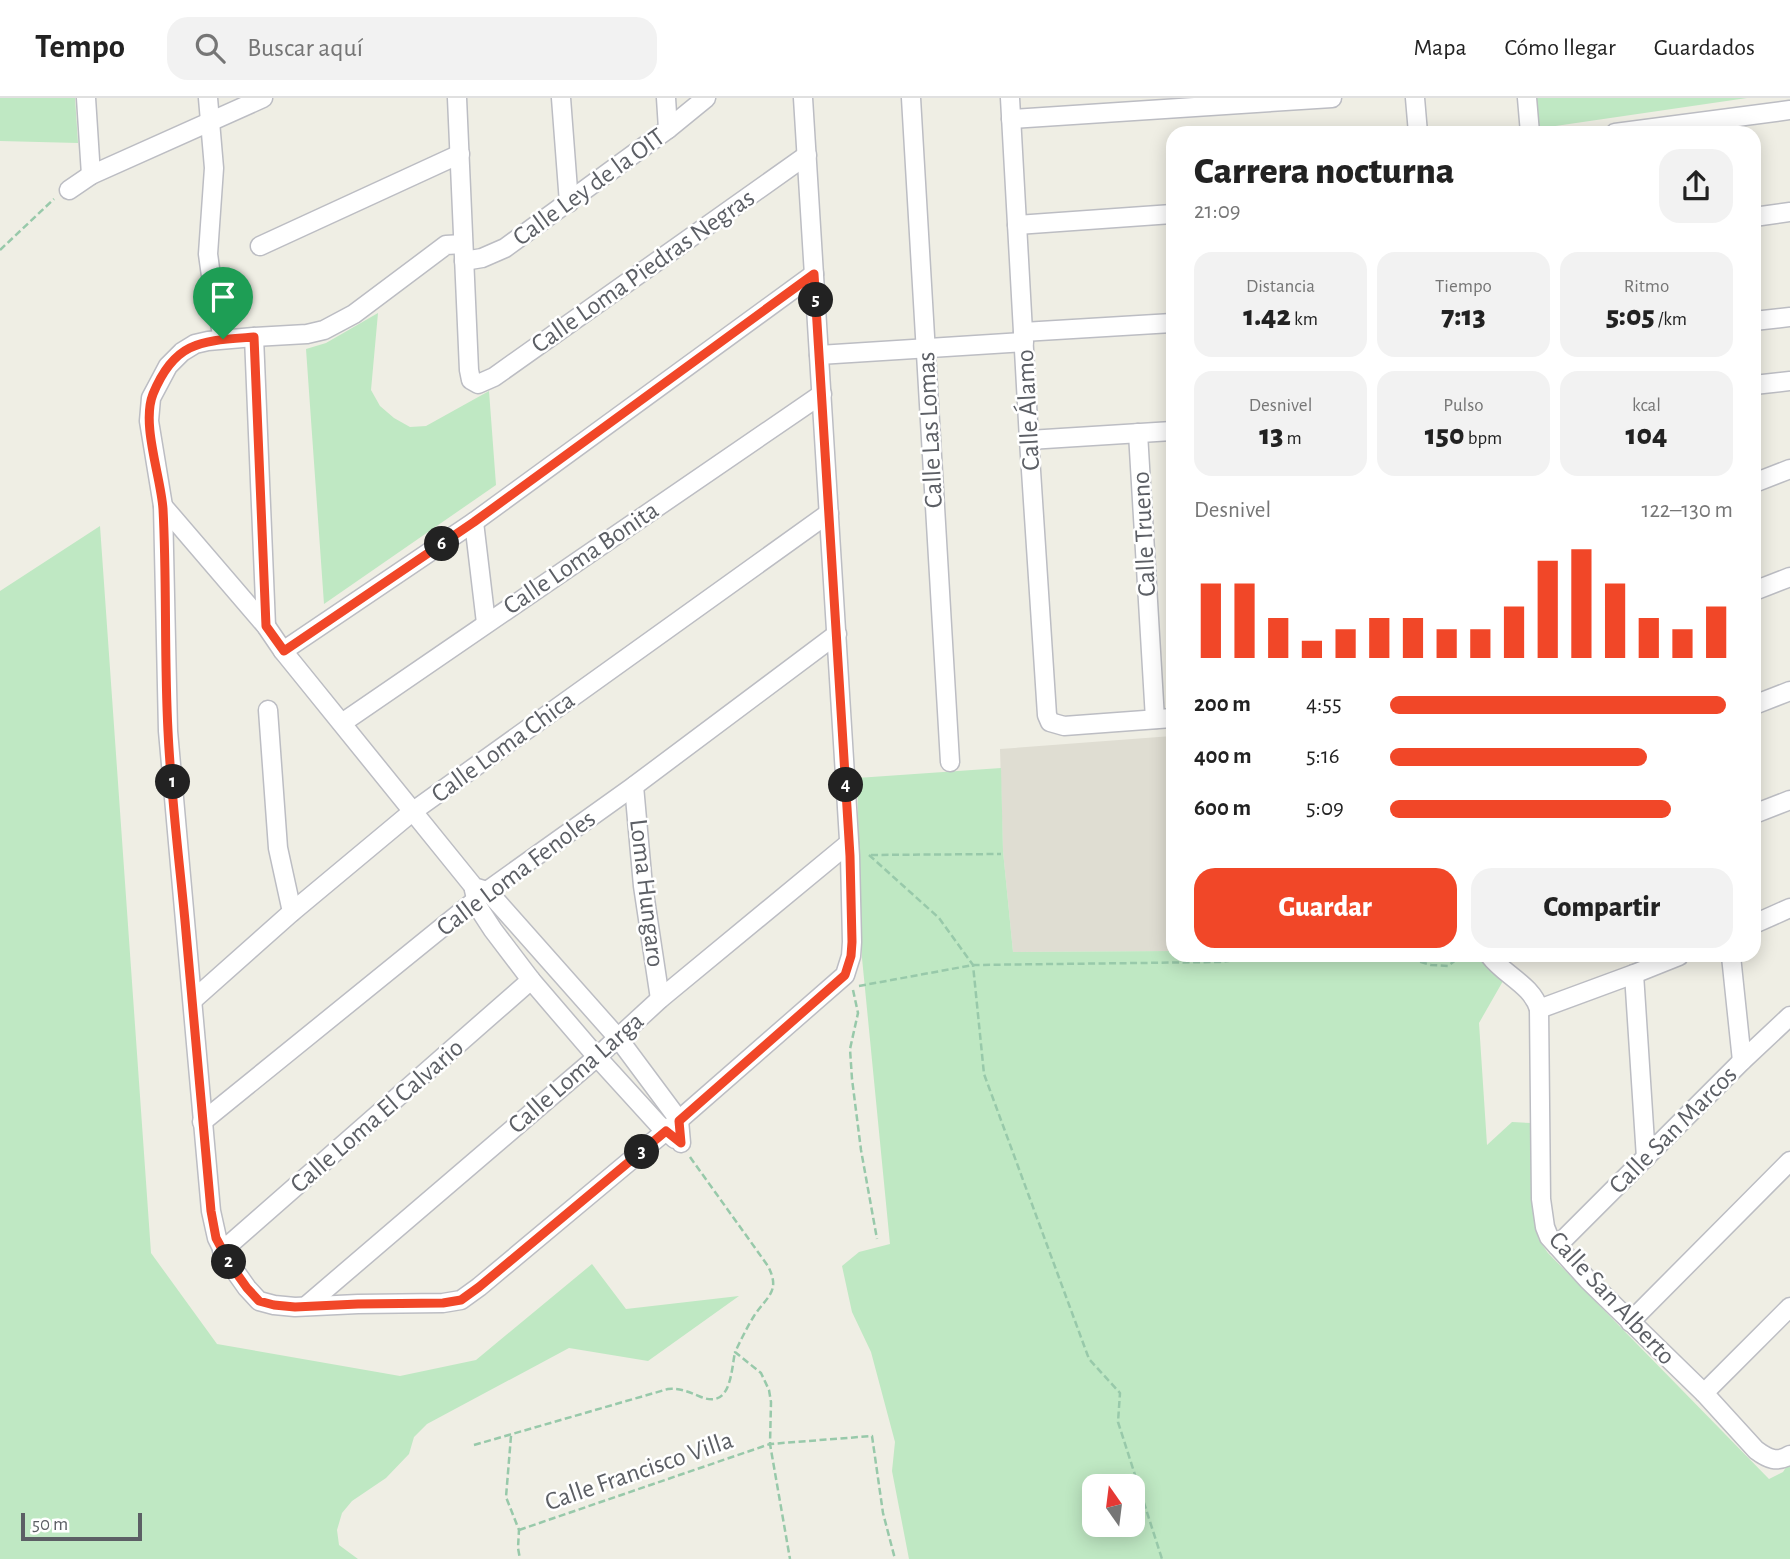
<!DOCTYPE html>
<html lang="es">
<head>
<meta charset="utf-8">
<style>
  body { margin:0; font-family:"Alegreya Sans",sans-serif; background:#f2f2f2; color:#222; height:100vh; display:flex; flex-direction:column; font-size:26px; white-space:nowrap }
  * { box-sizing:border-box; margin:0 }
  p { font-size:23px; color:#767676 }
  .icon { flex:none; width:38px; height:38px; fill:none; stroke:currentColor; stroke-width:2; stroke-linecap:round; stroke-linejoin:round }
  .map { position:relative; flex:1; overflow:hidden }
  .drawer { position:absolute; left:1166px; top:28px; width:595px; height:836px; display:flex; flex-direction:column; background:#fff; border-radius:21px; box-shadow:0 4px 18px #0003 }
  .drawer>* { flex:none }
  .needle { width:46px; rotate:346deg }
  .fabs { position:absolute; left:1082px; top:1376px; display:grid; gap:14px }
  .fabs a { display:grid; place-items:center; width:63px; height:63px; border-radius:14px; background:#fff; box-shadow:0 4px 18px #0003; font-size:35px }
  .scale { position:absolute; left:21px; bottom:18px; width:121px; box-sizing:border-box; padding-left:7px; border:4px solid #5c5f65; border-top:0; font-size:19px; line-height:24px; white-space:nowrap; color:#5c5f65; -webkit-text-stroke:5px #fff; paint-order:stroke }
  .pin { position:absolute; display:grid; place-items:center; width:60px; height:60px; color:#fff; margin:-72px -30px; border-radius:50% 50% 50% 0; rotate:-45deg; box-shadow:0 0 7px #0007 }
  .pin .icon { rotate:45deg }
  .km { position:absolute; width:35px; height:35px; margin:-18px; border-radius:50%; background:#222; color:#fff; font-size:19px; line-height:35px; text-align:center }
  .round { display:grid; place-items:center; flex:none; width:74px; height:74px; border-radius:21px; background:#f2f2f2 }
  .head { display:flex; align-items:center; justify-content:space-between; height:119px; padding:0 28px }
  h1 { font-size:38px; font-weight:800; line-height:52px }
  .stats { display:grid; grid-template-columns:repeat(3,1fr); gap:10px; height:119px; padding:7px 28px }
  .stats div { display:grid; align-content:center; border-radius:18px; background:#f2f2f2; text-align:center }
  .stats b { font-size:30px; font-weight:800 }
  .stats small { font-size:19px; font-weight:400 }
  .stats p { font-size:19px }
  .chart { height:196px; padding:14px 28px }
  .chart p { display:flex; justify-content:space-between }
  .chart svg { width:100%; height:126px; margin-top:7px; stroke:#f14728; stroke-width:6 }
  .action { display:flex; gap:14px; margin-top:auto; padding:14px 28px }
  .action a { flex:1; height:80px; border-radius:21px; background:#f14728; color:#fff; font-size:28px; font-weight:800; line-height:80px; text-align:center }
  .action a+a { background:#f2f2f2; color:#222 }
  ul { padding:0 28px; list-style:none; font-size:23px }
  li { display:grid; grid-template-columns:112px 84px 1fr; align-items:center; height:52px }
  li i { height:18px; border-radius:9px; background:#f14728 }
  header { display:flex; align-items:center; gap:42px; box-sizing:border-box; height:98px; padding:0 35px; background:#fff; border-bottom:2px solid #e0e0e0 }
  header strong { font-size:33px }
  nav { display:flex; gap:38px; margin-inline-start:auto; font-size:24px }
  .search { width:490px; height:63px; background:#f2f2f2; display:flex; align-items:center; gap:18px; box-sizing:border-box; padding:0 24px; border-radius:21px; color:#767676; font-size:26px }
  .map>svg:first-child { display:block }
  .education { fill:#dfddd2 }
  .green { fill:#bfe8c3; fill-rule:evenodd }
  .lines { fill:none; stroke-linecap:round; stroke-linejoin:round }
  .street-casing { stroke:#bcbdc3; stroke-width:21 }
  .path { stroke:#98c9aa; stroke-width:2.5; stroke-dasharray:7 3.5; stroke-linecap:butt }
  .street { stroke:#fff; stroke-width:18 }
  .route-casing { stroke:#fff; stroke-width:14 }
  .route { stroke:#f14728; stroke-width:9 }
  .labels { text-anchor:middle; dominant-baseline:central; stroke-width:5; stroke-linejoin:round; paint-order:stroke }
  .street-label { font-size:26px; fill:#5c5f65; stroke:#fff }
</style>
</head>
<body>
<header>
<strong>Tempo</strong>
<div class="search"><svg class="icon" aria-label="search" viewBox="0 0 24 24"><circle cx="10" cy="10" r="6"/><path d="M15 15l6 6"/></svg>Buscar aquí</div>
<nav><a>Mapa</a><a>Cómo llegar</a><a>Guardados</a></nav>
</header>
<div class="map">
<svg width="1790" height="1461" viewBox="0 0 1790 1461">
  <rect width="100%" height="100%" fill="#efeee4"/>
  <path class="education" d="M1172,638V853L1013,854L1003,753L1000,651Z"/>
  <g class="green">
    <path d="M0,0H75L78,45L0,43Z"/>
    <path d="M1533,0H1747L1535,31Z"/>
    <path d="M378,215L371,292L380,308L394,320L410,329L426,328L489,293L496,387L324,506L306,251L326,245Z"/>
    <path d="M100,428L151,1155L217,1246L400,1278L476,1262L592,1166L626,1211L739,1198L648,1263L569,1250L427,1326L414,1339L409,1356L386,1380L352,1403L342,1415L337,1432L339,1447L358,1461H0V493Z"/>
    <path d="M1001,670L1003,753L1013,854L1172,853V858H1475L1503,883L1479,925L1487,1047L1512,1024L1531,1025L1535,1128L1539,1142L1548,1155L1769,1381L1783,1374L1790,1363V1461H909L892,1373L895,1344L871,1254L852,1214L842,1168L859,1154L890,1146L862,860L857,680ZM1094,1388H1132V1426H1094Z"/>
  </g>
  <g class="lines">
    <g class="street-casing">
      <g id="street">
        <path d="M86,0L91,77"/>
        <path d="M208,0L214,70L208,156L212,185L223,241"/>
        <path d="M457,0L469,272L471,282L478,286L494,279L807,57"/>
        <path d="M561,0L569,105"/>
        <path d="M666,0L668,31"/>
        <path d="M911,0L950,664"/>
        <path d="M1010,0L1029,342L1047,617L1050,624L1064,628L1172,620"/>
        <path d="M1415,0L1418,35"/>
        <path d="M1527,0L1530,35"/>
        <path d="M1011,21L1332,0"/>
        <path d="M1615,35L1790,12"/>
        <path d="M69,92L91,77L263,0"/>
        <path d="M1754,119L1790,114"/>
        <path d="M1017,127L1172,116"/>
        <path d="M463,146L446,147L354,216L324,232L307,236L254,239L208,243L195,246L182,254L168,268L151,300L149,323L163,408L168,633L211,1113L217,1140L230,1166L247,1190L259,1203L274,1207L295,1209L358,1206L443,1205L461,1202L479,1189L679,1022L845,877L851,858L852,844L850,758L803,0"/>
        <path d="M260,148L460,56"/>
        <path d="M464,163L482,160L505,150L668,31L706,0"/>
        <path d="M1754,223L1790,219"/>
        <path d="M1023,234L1172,225"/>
        <path d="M254,239L266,528"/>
        <path d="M819,257L1024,244"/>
        <path d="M1754,287L1790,283"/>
        <path d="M1138,335L1155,621"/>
        <path d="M1029,342L1172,333"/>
        <path d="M1754,385L1790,371"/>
        <path d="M163,408L266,528L283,553L474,789L487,793L492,798L618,940L679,1022L681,1045"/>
        <path d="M474,424L486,525"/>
        <path d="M1754,493L1790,479"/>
        <path d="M283,553L474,424L814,176"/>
        <path d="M1754,607L1790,593"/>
        <path d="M268,612L278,750L292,814"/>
        <path d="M342,625L822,296"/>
        <path d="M634,688L643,788L660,901"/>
        <path d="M1754,716L1790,702"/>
        <path d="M474,792L478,809L493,832L531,882L597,959L658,1026L675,1041"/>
        <path d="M1754,826L1790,810"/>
        <path d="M1490,858C1504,877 1532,887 1539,911L1541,1101L1545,1129L1549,1139L1588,1182L1704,1295L1756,1352C1768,1361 1777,1365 1790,1357"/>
        <path d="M1731,858L1742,963"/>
        <path d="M1634,876L1646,1060"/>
        <path d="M193,902L292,814L412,714L829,415"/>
        <path d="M1539,911L1634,876L1679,858"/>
        <path d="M202,1024L487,793L634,688L837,536"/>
        <path d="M1557,1148L1742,963L1790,918"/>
        <path d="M222,1153L531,882"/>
        <path d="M306,1208L597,959L660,901L849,745"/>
        <path d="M1630,1224L1790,1063"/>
        <path d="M1704,1295L1790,1209"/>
      </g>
    </g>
    <g class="path">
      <path d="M0,152L54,101"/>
      <path d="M869,757L939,820L973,867L984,976L1089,1261L1120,1295L1118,1324L1162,1461"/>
      <path d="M871,757L1001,756"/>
      <path d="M1400,858L1431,867L1448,868L1461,858"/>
      <path d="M859,888L973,867L1220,864L1267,858"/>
      <path d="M853,892L858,915L850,951L852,981L861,1052L877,1141"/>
      <path d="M690,1059L768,1168C781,1194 767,1198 754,1218C747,1229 741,1242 735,1254L761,1275L769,1292L771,1304L770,1346L790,1461"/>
      <path d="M511,1338L506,1399L519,1432L518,1450L520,1461"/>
      <path d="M474,1347L668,1291C681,1290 689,1294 701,1299C731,1311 731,1274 735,1254"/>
      <path d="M519,1432L770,1346L872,1338L883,1415L895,1461"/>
    </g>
    <use href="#street" class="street"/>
  </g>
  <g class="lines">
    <g class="route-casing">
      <path id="route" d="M814,176L850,758L852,844L851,858L845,877L679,1023L681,1045L666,1033L479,1189L461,1202L443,1205L358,1206L295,1209L274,1207L259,1203L247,1190L230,1166L216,1140L211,1113C202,1016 194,919 185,823C179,760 171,697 168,633C164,559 167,485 163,411C161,379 141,326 153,296C175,242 202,243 254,239L266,528L284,553L474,424Z"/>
    </g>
    <use href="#route" class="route"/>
  </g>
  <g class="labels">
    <g class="street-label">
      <text transform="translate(589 89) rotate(-36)">Calle Ley de la OIT</text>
      <text transform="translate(643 173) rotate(-35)">Calle Loma Piedras Negras</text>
      <text transform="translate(1028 312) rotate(-93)">Calle Álamo</text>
      <text transform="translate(930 332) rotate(-93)">Calle Las Lomas</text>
      <text transform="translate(1144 436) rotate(-93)">Calle Trueno</text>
      <text transform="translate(581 460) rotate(-34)">Calle Loma Bonita</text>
      <text transform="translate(503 649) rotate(-36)">Calle Loma Chica</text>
      <text transform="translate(516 775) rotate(-37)">Calle Loma Fenoles</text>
      <text transform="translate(647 795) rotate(83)">Loma Hungaro</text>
      <text transform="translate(576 975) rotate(-41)">Calle Loma Larga</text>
      <text transform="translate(377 1018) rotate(-41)">Calle Loma El Calvario</text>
      <text transform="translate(1673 1032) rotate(-45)">Calle San Marcos</text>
      <text transform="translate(1612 1200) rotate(47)">Calle San Alberto</text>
      <text transform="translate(639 1373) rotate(-19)">Calle Francisco Villa</text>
    </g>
  </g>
</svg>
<div class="fabs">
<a><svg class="needle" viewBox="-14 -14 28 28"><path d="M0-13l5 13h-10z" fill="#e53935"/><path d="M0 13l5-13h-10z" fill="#767676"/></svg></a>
</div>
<div class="scale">50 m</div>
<div class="pin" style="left:223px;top:241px;background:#1e9e55"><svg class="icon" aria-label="arrive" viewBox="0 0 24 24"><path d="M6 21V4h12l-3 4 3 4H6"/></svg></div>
<b class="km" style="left:173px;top:684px">1</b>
<b class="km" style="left:229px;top:1164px">2</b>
<b class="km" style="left:642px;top:1054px">3</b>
<b class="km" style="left:846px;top:687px">4</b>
<b class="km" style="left:816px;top:202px">5</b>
<b class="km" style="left:442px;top:446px">6</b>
<section class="drawer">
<div class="head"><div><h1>Carrera nocturna</h1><p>21:09</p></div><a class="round"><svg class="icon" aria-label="share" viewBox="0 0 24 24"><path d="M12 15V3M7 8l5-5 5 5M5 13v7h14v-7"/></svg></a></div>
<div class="stats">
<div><p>Distancia</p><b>1.42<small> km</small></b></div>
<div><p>Tiempo</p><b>7:13</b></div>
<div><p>Ritmo</p><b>5:05<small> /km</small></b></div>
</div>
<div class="stats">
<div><p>Desnivel</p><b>13<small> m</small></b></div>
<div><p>Pulso</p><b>150<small> bpm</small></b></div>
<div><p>kcal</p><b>104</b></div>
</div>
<div class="chart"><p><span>Desnivel</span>122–130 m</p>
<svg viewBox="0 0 160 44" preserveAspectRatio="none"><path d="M5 44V18M15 44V18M25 44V30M35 44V38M45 44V34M55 44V30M65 44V30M75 44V34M85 44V34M95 44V26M105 44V10M115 44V6M125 44V18M135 44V30M145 44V34M155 44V26"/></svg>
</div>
<ul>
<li><b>200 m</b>4:55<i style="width:98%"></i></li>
<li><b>400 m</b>5:16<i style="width:75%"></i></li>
<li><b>600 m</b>5:09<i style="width:82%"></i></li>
</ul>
<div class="action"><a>Guardar</a><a>Compartir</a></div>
</section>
</div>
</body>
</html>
